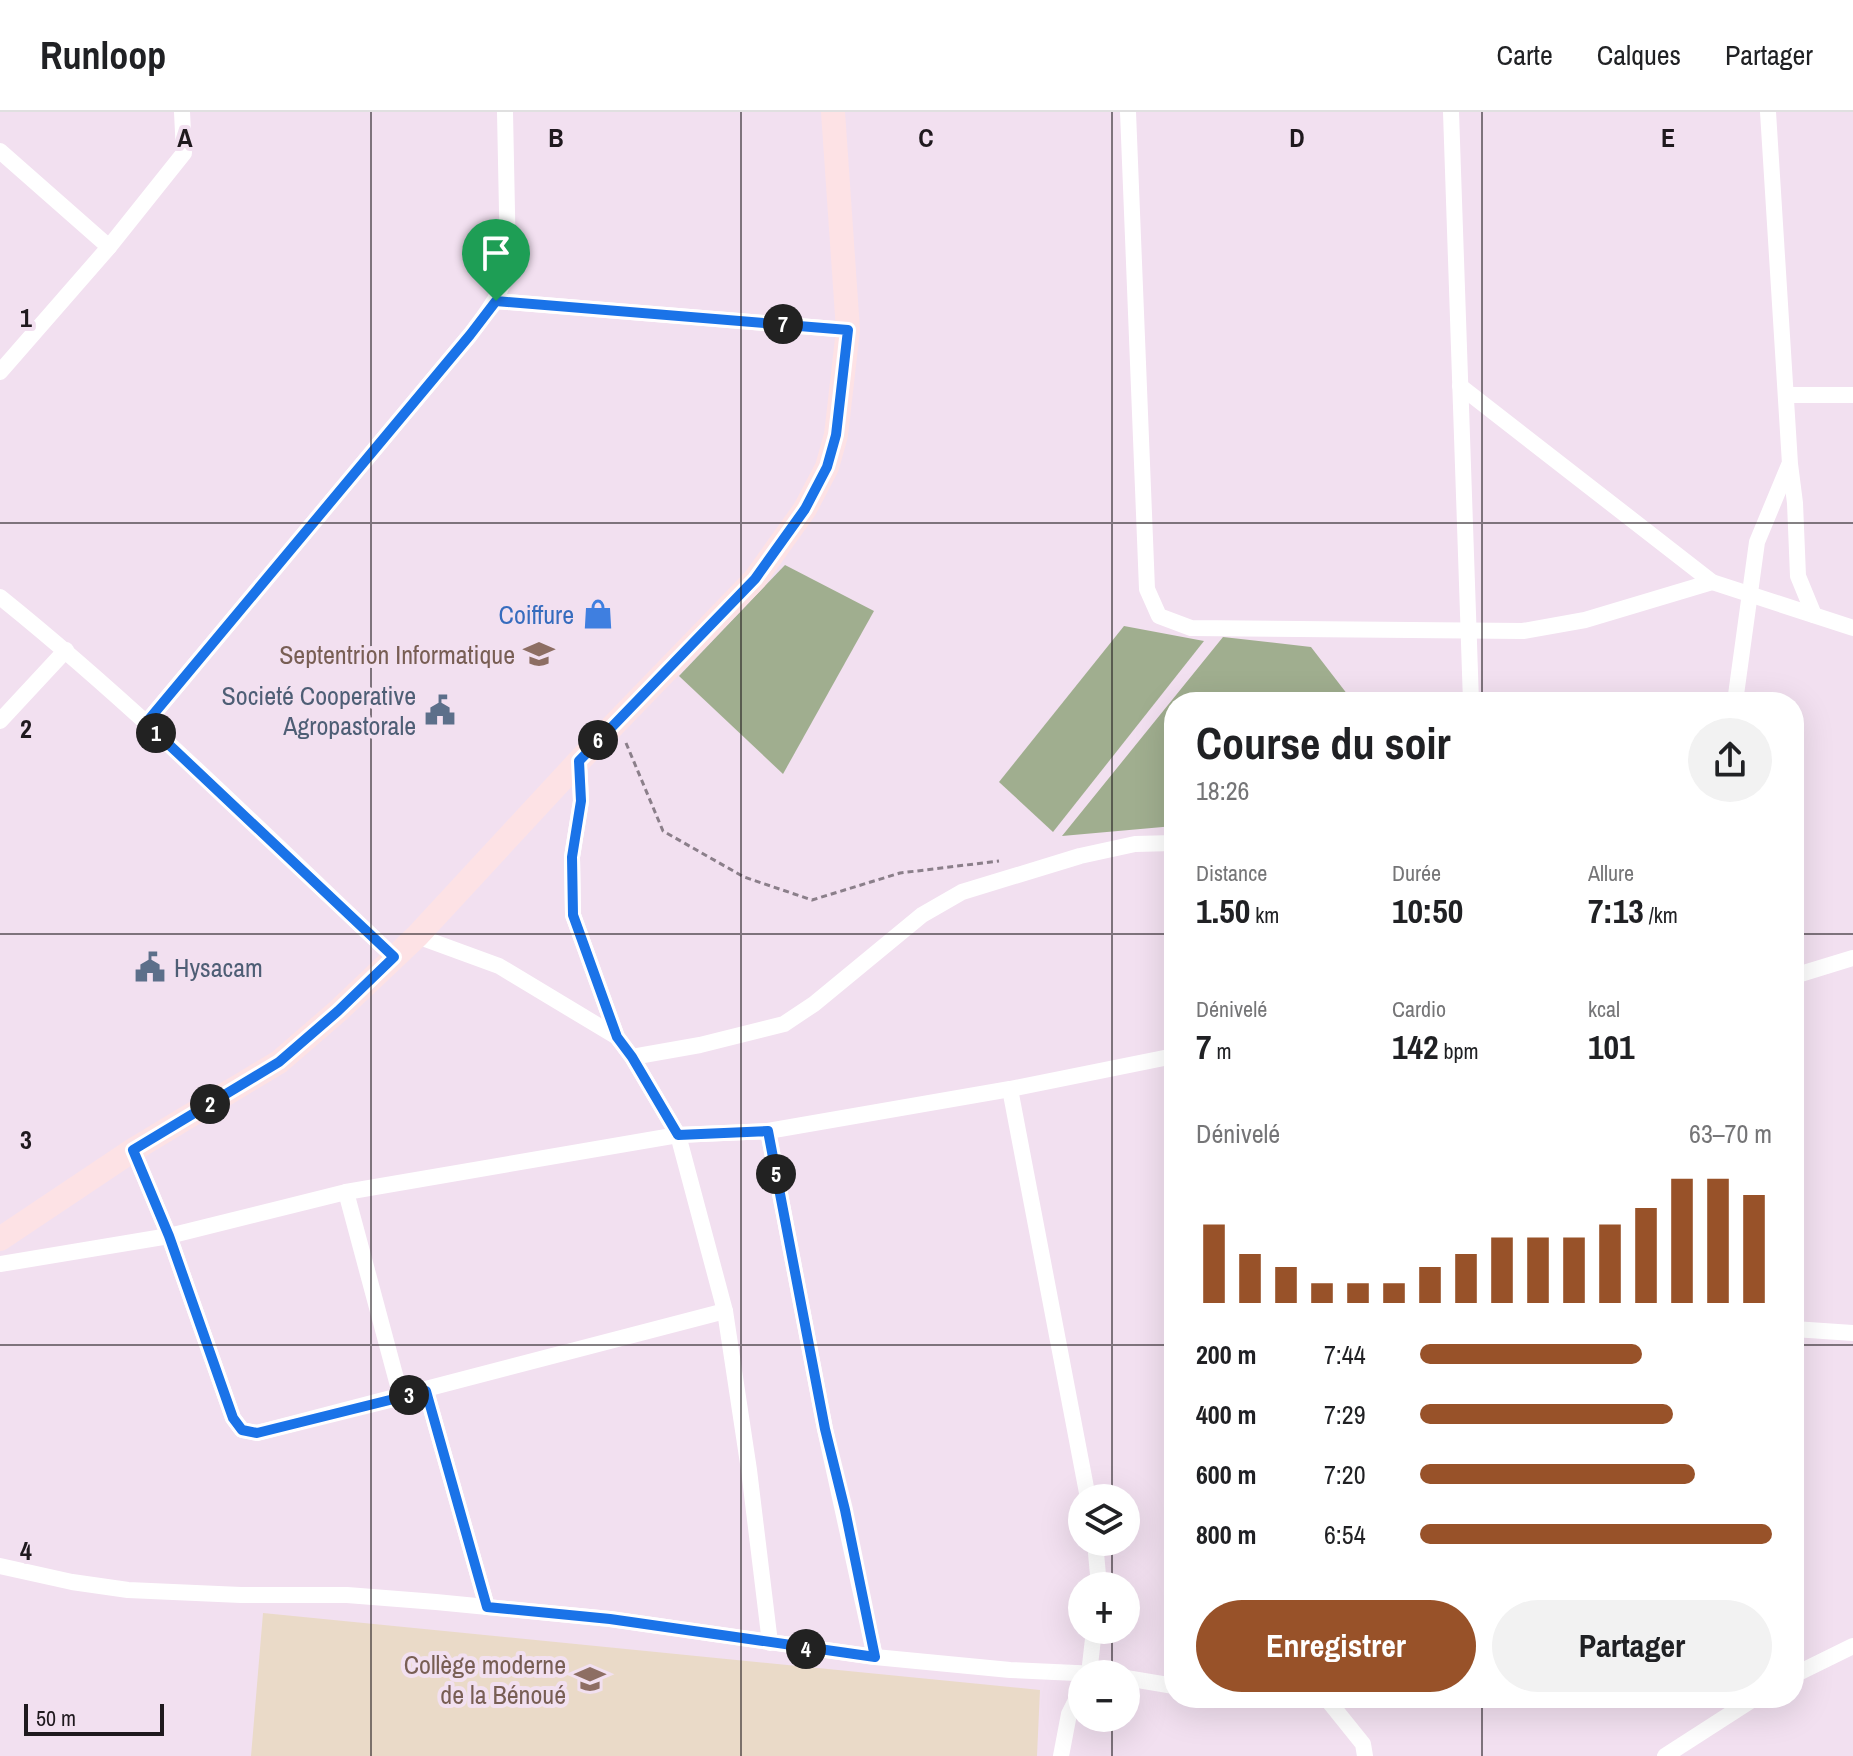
<!DOCTYPE html>
<html lang="fr">
<head>
<meta charset="utf-8">
<style>
  body { margin:0; font-family:"Archivo Narrow",sans-serif; background:#f2f2f2; color:#202124; height:100vh; display:flex; flex-direction:column; font-size:30px; white-space:nowrap }
  * { box-sizing:border-box; margin:0 }
  p { font-size:26px; color:#757577 }
  .icon { flex:none; width:44px; height:44px; fill:none; stroke:currentColor; stroke-width:2; stroke-linecap:round; stroke-linejoin:round }
  .map { position:relative; flex:1; overflow:hidden }
  .panel { position:absolute; left:1164px; top:580px; width:640px; height:1016px; display:flex; flex-direction:column; background:#fff; border-radius:32px; box-shadow:0 8px 32px #0002 }
  .panel>* { flex:none }
  .tools { position:absolute; left:1068px; top:1372px; display:grid; gap:16px }
  .tools a { display:grid; place-items:center; width:72px; height:72px; border-radius:50%; background:#fff; box-shadow:0 8px 32px #0002; font-size:40px }
  .scale { position:absolute; left:24px; bottom:20px; width:140px; box-sizing:border-box; padding-left:8px; border:4px solid #1f191e; border-top:0; font-size:22px; line-height:28px; white-space:nowrap; color:#1f191e; -webkit-text-stroke:6px #f2e0f0; paint-order:stroke }
  .pin { position:absolute; display:grid; place-items:center; width:68px; height:68px; color:#fff; margin:-82px -34px; border-radius:50% 50% 50% 0; rotate:-45deg; box-shadow:0 0 8px #0007 }
  .pin .icon { rotate:45deg }
  .km { position:absolute; width:40px; height:40px; margin:-20px; border-radius:50%; background:#222; color:#fff; font-size:22px; line-height:40px; text-align:center }
  .round { display:grid; place-items:center; flex:none; width:84px; height:84px; border-radius:42px; background:#f2f2f2 }
  .headline { display:flex; align-items:center; justify-content:space-between; height:136px; padding:0 32px }
  h1 { font-size:44px; font-weight:800; line-height:60px }
  .stats { display:grid; grid-template-columns:repeat(3,1fr); gap:12px; height:136px; padding:8px 32px }
  .stats div { display:grid; align-content:center }
  .stats b { font-size:34px; font-weight:800 }
  .stats small { font-size:22px; font-weight:400 }
  .stats p { font-size:22px }
  .chart { height:224px; padding:16px 32px }
  .chart p { display:flex; justify-content:space-between }
  .chart svg { width:100%; height:144px; margin-top:8px; stroke:#985229; stroke-width:6 }
  .button { display:flex; gap:16px; margin-top:auto; padding:16px 32px }
  .button a { flex:1; height:92px; border-radius:48px; background:#985229; color:#fff; font-size:32px; font-weight:800; line-height:92px; text-align:center }
  .button a+a { background:#f2f2f2; color:#202124 }
  ul { padding:0 32px; list-style:none; font-size:26px }
  li { display:grid; grid-template-columns:128px 96px 1fr; align-items:center; height:60px }
  li i { height:20px; border-radius:10px; background:#985229 }
  header { display:flex; align-items:center; gap:48px; box-sizing:border-box; height:112px; padding:0 40px; background:#fff; border-bottom:2px solid #e0e0e0 }
  header strong { font-size:38px }
  nav { display:flex; gap:44px; margin-inline-start:auto; font-size:28px }
  .map>svg:first-child { display:block }
  .education { fill:#eadac8 }
  .forest { fill:#a0ae8f }
  .lines { fill:none; stroke-linecap:round; stroke-linejoin:round }
  .path { stroke:#8b7f8a; stroke-width:3; stroke-dasharray:6 4; stroke-linecap:butt }
  .street { stroke:#fff; stroke-width:16 }
  .secondary { stroke:#fde2e5; stroke-width:24 }
  .route-casing { stroke:#fff; stroke-width:16 }
  .route { stroke:#1a73e8; stroke-width:10 }
  .grid { fill:none; stroke:#1f191e; stroke-width:2; stroke-opacity:0.55 }
  .labels { text-anchor:middle; dominant-baseline:central; stroke-width:8; stroke-linejoin:round; paint-order:stroke }
  .shop-label { font-size:26px; fill:#366cbe; stroke:#f2e0f0; text-anchor:end }
  .education-label { font-size:26px; fill:#785e54; stroke:#f2e0f0; text-anchor:end }
  .service-label { font-size:26px; fill:#4e5e75; stroke:#f2e0f0; text-anchor:end }
  .grid-label { font-size:26px; text-anchor:middle; font-weight:bold; fill:#1f191e; stroke:#f2e0f0; stroke-width:8; stroke-linejoin:round; paint-order:stroke }
</style>
</head>
<body>
<header>
<strong>Runloop</strong>
<nav><a>Carte</a><a>Calques</a><a>Partager</a></nav>
</header>
<div class="map">
<svg width="1853" height="1644" viewBox="0 0 1853 1644">
  <rect width="100%" height="100%" fill="#f2e0f0"/>
  <path class="education" d="M263,1501L1040,1578L1037,1644H251Z"/>
  <g class="forest">
    <path d="M785,453L874,499L783,662L679,564Z"/>
    <path d="M1124,514L1204,529L1053,720L999,670Z"/>
    <path d="M1223,525L1311,535L1351,587L1348,590H1174V714L1062,724Z"/>
  </g>
  <g class="lines">
    <path class="path" d="M626,631L663,719L744,765L812,788L900,761L999,749"/>
    <g class="street">
      <path d="M1128,0L1147,477L1159,504L1191,516L1523,519L1585,508L1712,470"/>
      <path d="M1451,0L1471,590"/>
      <path d="M1768,0L1790,352L1795,391L1798,464L1814,503"/>
      <path d="M0,39L109,135"/>
      <path d="M496,189L848,218"/>
      <path d="M0,260L109,135L184,41L182,0"/>
      <path d="M1460,274L1712,470L1853,516"/>
      <path d="M1788,283H1853"/>
      <path d="M0,485C138,596 265,723 394,845"/>
      <path d="M1735,590L1757,430L1789,353"/>
      <path d="M0,609L66,538"/>
      <path d="M146,611L470,223C489,197 504,181 508,149L505,0"/>
      <path d="M579,649L581,689L572,745L573,803L617,925L632,945L678,1023L725,1199L749,1358L770,1531"/>
      <path d="M417,824L499,854L617,925"/>
      <path d="M1794,864L1853,846"/>
      <path d="M632,945L700,933L784,912L814,892L922,803L962,780L1080,744L1135,732L1174,731"/>
      <path d="M1010,977L1088,1386"/>
      <path d="M768,1019L825,1317L875,1545"/>
      <path d="M133,1038L169,1124L233,1306L242,1318L257,1321L725,1199"/>
      <path d="M346,1080L401,1285"/>
      <path d="M0,1152L169,1124L346,1080L678,1023L768,1019L1010,977L1174,944"/>
      <path d="M1794,1217L1853,1221"/>
      <path d="M426,1279L487,1495"/>
      <path d="M1095,1430L1099,1474"/>
      <path d="M0,1454L72,1470L128,1478L241,1483H347L436,1490L610,1507L875,1545L1010,1558L1098,1562"/>
      <path d="M1089,1562L1094,1518"/>
      <path d="M1794,1563L1853,1534"/>
      <path d="M1126,1566L1174,1574"/>
      <path d="M1255,1586H1257"/>
      <path d="M1326,1586L1363,1632L1365,1644"/>
      <path d="M1061,1644L1069,1602L1082,1576"/>
      <path d="M1665,1644L1755,1586"/>
    </g>
    <path class="secondary" d="M0,1127L133,1038L279,950L338,899L417,824L579,649L755,467L805,397L827,355L836,323L848,218L833,0"/>
  </g>
  <g class="lines">
    <g class="route-casing">
      <path id="route" d="M496,189L848,218L836,323L827,355L805,397L755,467L579,649L581,689L572,745L573,803L617,925L632,945L678,1023L768,1019L825,1317L845,1398L875,1545L610,1507L487,1495L426,1279L257,1321L242,1318L233,1306L169,1124L133,1038L279,950L338,899L394,845L146,611L470,223Z"/>
    </g>
    <use href="#route" class="route"/>
  </g>
  <path class="grid" d="M371,0V1644M741,0V1644M1112,0V1386M1482,0V590M0,411H1853M0,822H1174M1794,822H1853M0,1233H1174M1794,1233H1853M1112,1430V1474M1112,1518V1562M1482,1586V1644M1112,1606V1644"/>
  <defs>
    <g id="shop-bare" transform="scale(2.4)"><path d="M-5-2.5h2.3a2.7 3.5 0 0 1 5.4 0H5L5.5 6h-11ZM-1.5-2.5h3a1.5 2.3 0 0 0-3 0Z" fill="#3f7fe0" stroke="#f2e0f0" stroke-width="2.5" paint-order="stroke"/></g>
    <g id="school-bare" transform="scale(2.4)"><path d="M0-5L7-2L0 1L-7-2ZM-4 1L0 2.5L4 1V4Q0 6-4 4Z" fill="#8d6e63" stroke="#f2e0f0" stroke-width="2.5" paint-order="stroke"/></g>
    <g id="civic-bare" transform="scale(2.4)"><path d="M-.6-6.5H3V-4.5H.6V-3L4-1V1h2V6H-6V1h2V-1L-.6-3ZM-1.2 2.5V6h2.4V2.5Z" fill="#5c6f8a" stroke="#f2e0f0" stroke-width="2.5" paint-order="stroke"/></g>
  </defs>
  <g fill-rule="evenodd">
    <use href="#shop-bare" x="598" y="502"/>
    <use href="#school-bare" x="539" y="542"/>
    <use href="#civic-bare" x="440" y="598"/>
    <use href="#civic-bare" x="150" y="855"/>
    <use href="#school-bare" x="590" y="1567"/>
  </g>
  <g class="labels">
    <g class="shop-label">
      <text x="574" y="502">Coiffure</text>
    </g>
    <g class="education-label">
      <text x="515" y="542">Septentrion Informatique</text>
      <text x="566" y="1552">Collège moderne<tspan x="566" dy="30">de la Bénoué</tspan></text>
    </g>
    <g class="service-label">
      <text x="416" y="583">Societé Cooperative<tspan x="416" dy="30">Agropastorale</tspan></text>
      <text x="174" y="855" text-anchor="start">Hysacam</text>
    </g>
  </g>
  <g class="grid-label">
    <text x="185" y="35">A</text>
    <text x="556" y="35">B</text>
    <text x="926" y="35">C</text>
    <text x="1297" y="35">D</text>
    <text x="1668" y="35">E</text>
    <text x="26" y="215">1</text>
    <text x="26" y="626">2</text>
    <text x="26" y="1037">3</text>
    <text x="26" y="1448">4</text>
  </g>
</svg>
<div class="tools">
<a><svg class="icon" aria-label="layers" viewBox="0 0 24 24"><path d="M12 4l9 5-9 5-9-5zM3 14l9 5 9-5"/></svg></a>
<a>+</a>
<a>−</a>
</div>
<div class="scale">50 m</div>
<div class="pin" style="left:496px;top:189px;background:#1e9e55"><svg class="icon" aria-label="arrive" viewBox="0 0 24 24"><path d="M6 21V4h12l-3 4 3 4H6"/></svg></div>
<b class="km" style="left:156px;top:621px">1</b>
<b class="km" style="left:210px;top:992px">2</b>
<b class="km" style="left:409px;top:1283px">3</b>
<b class="km" style="left:806px;top:1537px">4</b>
<b class="km" style="left:776px;top:1062px">5</b>
<b class="km" style="left:598px;top:628px">6</b>
<b class="km" style="left:783px;top:212px">7</b>
<section class="panel">
<div class="headline"><div><h1>Course du soir</h1><p>18:26</p></div><a class="round"><svg class="icon" aria-label="share" viewBox="0 0 24 24"><path d="M12 15V3M7 8l5-5 5 5M5 13v7h14v-7"/></svg></a></div>
<div class="stats">
<div><p>Distance</p><b>1.50<small> km</small></b></div>
<div><p>Durée</p><b>10:50</b></div>
<div><p>Allure</p><b>7:13<small> /km</small></b></div>
</div>
<div class="stats">
<div><p>Dénivelé</p><b>7<small> m</small></b></div>
<div><p>Cardio</p><b>142<small> bpm</small></b></div>
<div><p>kcal</p><b>101</b></div>
</div>
<div class="chart"><p><span>Dénivelé</span>63–70 m</p>
<svg viewBox="0 0 160 44" preserveAspectRatio="none"><path d="M5 44V20M15 44V29M25 44V33M35 44V38M45 44V38M55 44V38M65 44V33M75 44V29M85 44V24M95 44V24M105 44V24M115 44V20M125 44V15M135 44V6M145 44V6M155 44V11"/></svg>
</div>
<ul>
<li><b>200 m</b>7:44<i style="width:63%"></i></li>
<li><b>400 m</b>7:29<i style="width:72%"></i></li>
<li><b>600 m</b>7:20<i style="width:78%"></i></li>
<li><b>800 m</b>6:54<i style="width:100%"></i></li>
</ul>
<div class="button"><a>Enregistrer</a><a>Partager</a></div>
</section>
</div>
</body>
</html>
